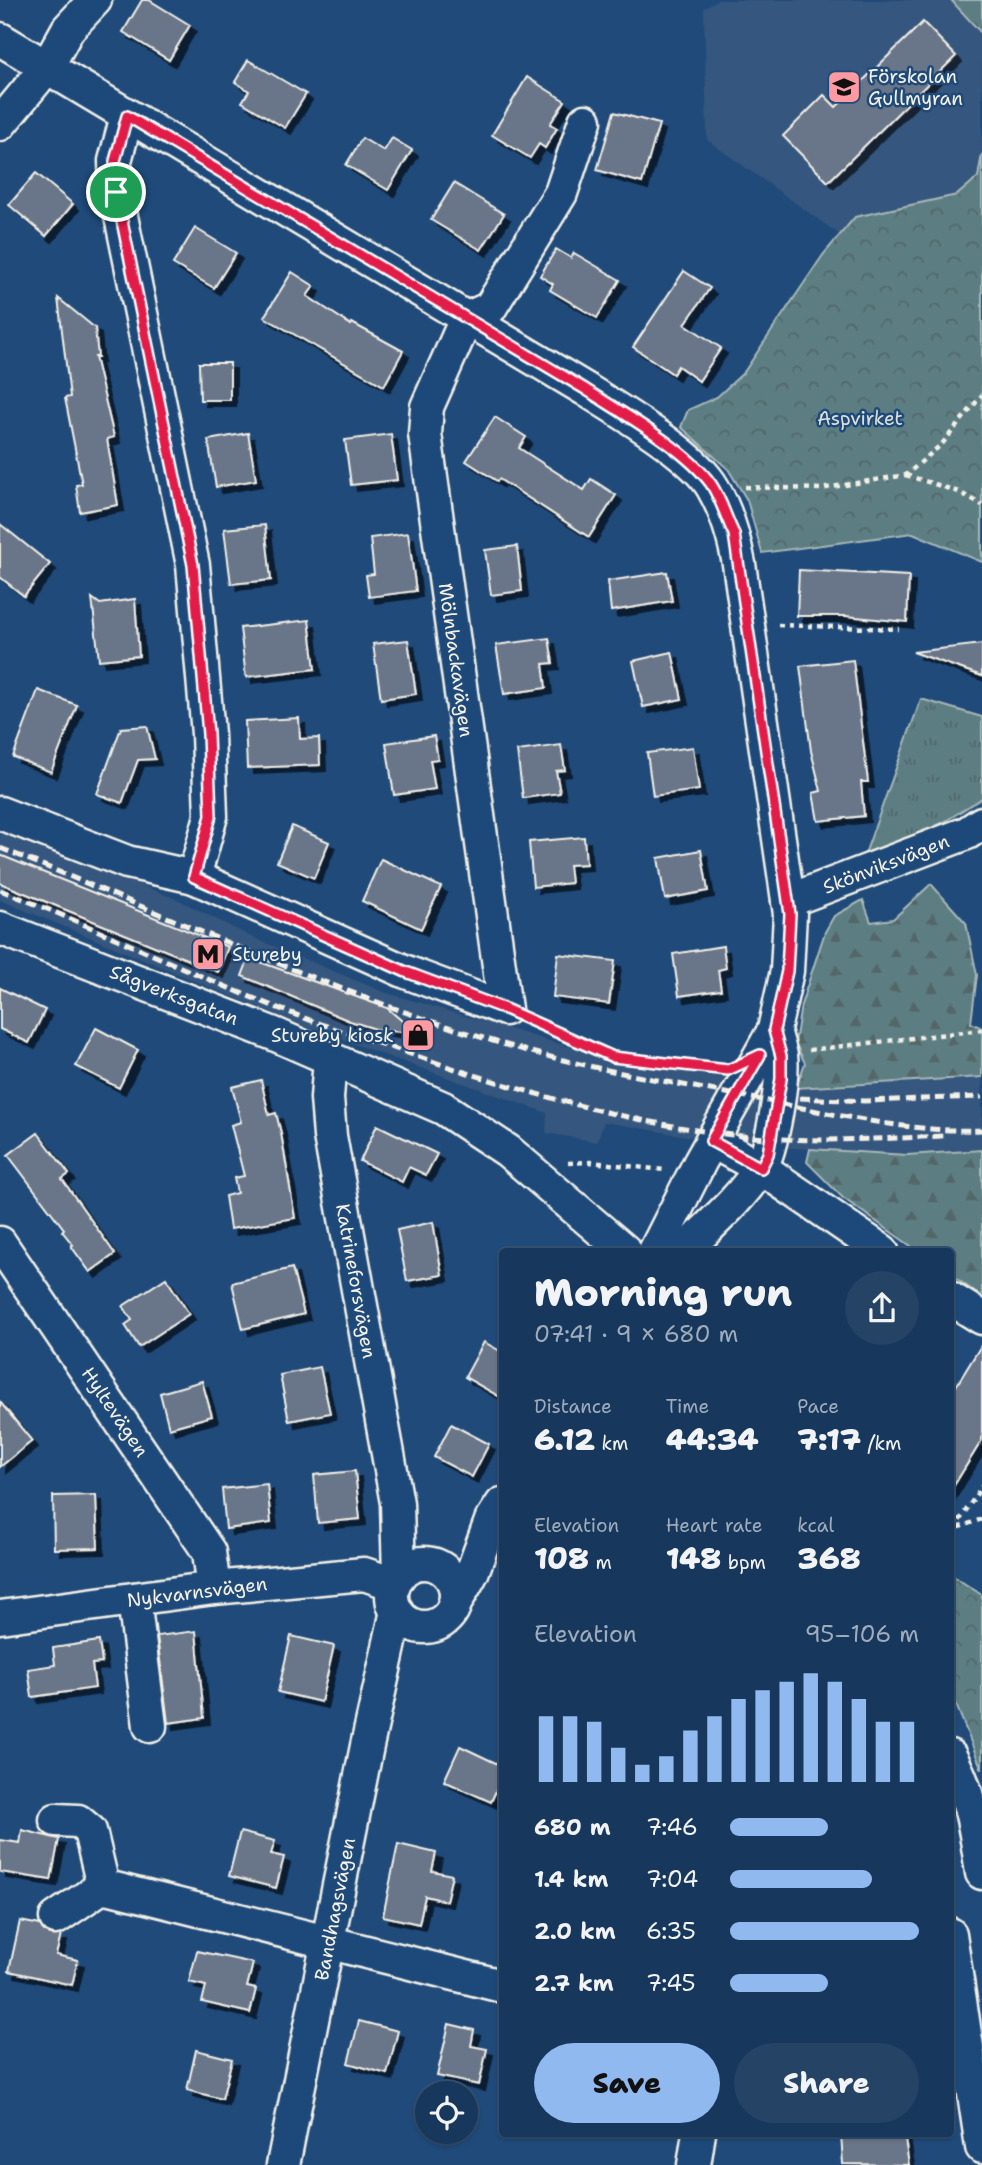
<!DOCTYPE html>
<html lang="en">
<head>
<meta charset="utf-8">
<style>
  body { margin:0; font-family:"Shantell Sans",sans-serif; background:#244365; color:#f1f3f6; height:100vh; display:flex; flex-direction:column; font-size:26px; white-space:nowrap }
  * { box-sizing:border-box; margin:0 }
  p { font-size:23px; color:#9eacbb }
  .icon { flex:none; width:38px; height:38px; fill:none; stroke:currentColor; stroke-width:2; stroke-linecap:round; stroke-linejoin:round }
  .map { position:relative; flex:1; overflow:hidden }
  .panel { position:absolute; left:499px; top:1248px; width:455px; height:889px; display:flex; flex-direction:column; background:#17385c; border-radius:7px; box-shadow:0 2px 5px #0004,0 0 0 2px #365272 }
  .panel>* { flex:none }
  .controls { position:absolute; left:415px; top:2081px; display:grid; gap:14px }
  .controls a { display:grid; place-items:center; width:63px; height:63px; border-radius:50%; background:#17385c; box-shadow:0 2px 5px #0004,0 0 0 2px #365272; font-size:35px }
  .pin { position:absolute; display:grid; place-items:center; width:60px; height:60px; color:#fff; margin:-30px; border:4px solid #fff; border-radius:50%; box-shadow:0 2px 7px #0007 }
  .round { display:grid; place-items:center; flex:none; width:74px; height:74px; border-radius:37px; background:#244365 }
  .overview { display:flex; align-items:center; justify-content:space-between; height:119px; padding:0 35px }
  h1 { font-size:38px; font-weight:800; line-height:52px }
  .metrics { display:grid; grid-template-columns:repeat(3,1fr); gap:10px; height:119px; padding:7px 35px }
  .metrics div { display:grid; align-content:center }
  .metrics b { font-size:30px; font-weight:800 }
  .metrics small { font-size:19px; font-weight:400 }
  .metrics p { font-size:19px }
  .chart { height:196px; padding:14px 35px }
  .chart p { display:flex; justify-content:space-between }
  .chart svg { width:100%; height:126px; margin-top:7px; stroke:#90b9f0; stroke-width:6 }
  .action { display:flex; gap:14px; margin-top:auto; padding:14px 35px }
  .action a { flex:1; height:80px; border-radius:42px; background:#90b9f0; color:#111; font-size:28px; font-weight:800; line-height:80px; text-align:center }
  .action a+a { background:#244365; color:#f1f3f6 }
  ul { padding:0 35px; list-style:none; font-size:23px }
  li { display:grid; grid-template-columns:112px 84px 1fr; align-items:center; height:52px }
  li i { height:18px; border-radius:9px; background:#90b9f0 }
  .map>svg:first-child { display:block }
  .built { fill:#35577e }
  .grass { fill:url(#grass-tufts); stroke:#a8b8b6; stroke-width:2 }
  .forest { fill:url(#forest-firs); stroke:#a8b8b6; stroke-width:2 }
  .park { fill:url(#park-crowns); stroke:#a8b8b6; stroke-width:2 }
  .building { fill:#697488; stroke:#f4f1e8; stroke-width:2; filter:url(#shadow) }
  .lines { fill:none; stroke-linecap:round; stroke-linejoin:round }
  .minor-casing { stroke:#f4f1e8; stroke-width:37 }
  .path { stroke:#f4f1e8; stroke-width:4.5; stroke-dasharray:5 5; stroke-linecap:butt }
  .minor { stroke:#1f4a7a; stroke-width:32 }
  .rail { stroke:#f4f1e8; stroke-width:5; stroke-dasharray:10 5; stroke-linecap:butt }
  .route-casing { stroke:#fff; stroke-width:14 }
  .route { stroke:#e11d48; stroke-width:9 }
  .labels { text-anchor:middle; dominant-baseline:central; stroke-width:5; stroke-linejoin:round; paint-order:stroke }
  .poi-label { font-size:19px; fill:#f4f1e8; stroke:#1f4a7a; text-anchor:start }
  .park-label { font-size:19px; fill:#dde0d9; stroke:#1f4a7a }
  .street-label { font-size:19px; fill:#f4f1e8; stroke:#1f4a7a }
</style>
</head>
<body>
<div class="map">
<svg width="982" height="2165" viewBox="0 0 982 2165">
  <defs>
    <pattern id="grass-tufts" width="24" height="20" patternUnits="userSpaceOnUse" patternTransform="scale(1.75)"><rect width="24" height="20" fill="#5c7e83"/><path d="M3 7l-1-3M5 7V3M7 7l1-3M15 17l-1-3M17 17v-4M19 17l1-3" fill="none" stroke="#536668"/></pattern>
    <pattern id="forest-firs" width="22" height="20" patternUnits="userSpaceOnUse" patternTransform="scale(1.75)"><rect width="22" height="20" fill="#5c7e83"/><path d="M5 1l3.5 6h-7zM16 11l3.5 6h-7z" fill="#536668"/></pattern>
    <pattern id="park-crowns" width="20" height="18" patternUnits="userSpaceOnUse" patternTransform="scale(1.75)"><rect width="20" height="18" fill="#5c7e83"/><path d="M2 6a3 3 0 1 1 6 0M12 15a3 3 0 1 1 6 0" fill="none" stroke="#536668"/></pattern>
    <filter id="shadow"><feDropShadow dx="6" dy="6" stdDeviation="0" flood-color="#0009"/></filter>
  </defs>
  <rect width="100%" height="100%" fill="#1f4a7a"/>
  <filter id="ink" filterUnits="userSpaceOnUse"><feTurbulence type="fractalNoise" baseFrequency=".0143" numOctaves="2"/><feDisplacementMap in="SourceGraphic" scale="14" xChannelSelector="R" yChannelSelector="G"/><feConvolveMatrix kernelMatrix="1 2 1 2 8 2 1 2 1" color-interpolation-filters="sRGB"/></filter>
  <g filter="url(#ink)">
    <g class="built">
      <path d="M717,0H951L982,34V154L978,177L957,195L855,217L840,235L707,140L704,8Z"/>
      <path d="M0,829L179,900L249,936L384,992L617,1061L796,1088L982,1077V1150L907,1155L792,1148L692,1137L604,1122L597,1142L546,1133L547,1113L303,1026L0,900Z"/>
    </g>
    <path class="grass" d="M921,699L982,717V798L944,822L903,843L865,854Z"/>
    <g class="forest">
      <path d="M931,884L966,923L977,975L971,1023L982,1028V1077L796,1088L805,1063L795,1043L801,1005L825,932L834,916L863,900L871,922L893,919Z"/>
      <path d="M810,1149L907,1155L982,1150V1297L950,1274V1251H918L843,1198L807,1162Z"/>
    </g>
    <g class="park">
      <path d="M951,0H982V34Z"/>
      <path d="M982,154V562L913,533L762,553L747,500L728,469L681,427L688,410L717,397L744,372L823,255L855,217L957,195L978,177Z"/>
      <path d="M950,1574L982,1595V1770L957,1707L950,1696Z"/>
    </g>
    <g class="building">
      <path d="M142,0H149L190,25L169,60L123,32Z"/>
      <path d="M923,22L956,56L828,182L783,136L824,95L836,107Z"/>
      <path d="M248,60L306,94L285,128L242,102L249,91L235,82Z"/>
      <path d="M527,77L565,101L550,124L557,128L545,148L539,144L530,158L492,135Z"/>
      <path d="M614,112L659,124L642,183L597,170Z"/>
      <path d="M362,138L384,151L392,138L412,150L388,190L346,165Z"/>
      <path d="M36,173L73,204L46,236L9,205Z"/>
      <path d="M454,183L504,214L481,250L431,220Z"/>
      <path d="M195,228L236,253L214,288L173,264Z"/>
      <path d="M556,249L571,258L574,253L620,280L597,318L550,290L553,284L540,276Z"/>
      <path d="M684,271L710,288L685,324L721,348L699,381L678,366L673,374L633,347Z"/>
      <path d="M292,272L314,286L307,296L351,325L352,323L403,351L384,386L264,317Z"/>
      <path d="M58,298L95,328L98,357H95L114,437L107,439L118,505L80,512L76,485L82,484L65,398L70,397Z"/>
      <path d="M199,363H230V400H200Z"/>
      <path d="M495,417L526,437L519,448L584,490L591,479L616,495L589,537L499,479L497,481L466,461Z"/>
      <path d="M248,433L256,480L216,487L208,440Z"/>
      <path d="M391,434L397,480L351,485L345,440Z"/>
      <path d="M0,524L50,564L24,596L0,577Z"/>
      <path d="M265,525L271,580L231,584L224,529Z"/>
      <path d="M408,533L416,591L369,597L366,575L374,574L370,538Z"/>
      <path d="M517,546L522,591L491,595L485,550Z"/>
      <path d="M799,570L909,576L907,622L846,616H797Z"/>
      <path d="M667,572L672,601L611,611L608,581Z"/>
      <path d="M92,598L100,604L135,599L139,656L99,660Z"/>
      <path d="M309,620L315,669L246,677L240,628Z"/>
      <path d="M549,638L553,663L543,664L546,688L504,694L496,645Z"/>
      <path d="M408,640L416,694L381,699L373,644Z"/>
      <path d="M982,644V676L913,652Z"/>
      <path d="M672,652L682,699L643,707L633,661Z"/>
      <path d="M853,660L868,782H861L864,816L818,821L813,793L821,791L811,751L800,666Z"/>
      <path d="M38,690L77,705L51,772L13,757Z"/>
      <path d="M299,718L300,739L319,738L320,765L247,768L245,721Z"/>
      <path d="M147,726L155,759L138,760L122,803L97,794L121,728Z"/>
      <path d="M434,736L438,759L430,760L435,789L394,795L386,743Z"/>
      <path d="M561,745L565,770L556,771L560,793L523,798L517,751Z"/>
      <path d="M693,747L699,790L653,796L647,753Z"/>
      <path d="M292,826L329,842L314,878L277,862Z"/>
      <path d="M584,837L586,864L569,865L571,883L533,887L529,842Z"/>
      <path d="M701,850L708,891L665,899L658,858Z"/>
      <path d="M0,855L228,947L218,972L0,883Z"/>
      <path d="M381,859L441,887L421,929L362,901Z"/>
      <path d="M723,946L726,968L718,970L721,990L679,996L673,954Z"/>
      <path d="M558,954L615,961L609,1004L553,997Z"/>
      <path d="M249,958L387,1008L416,1033L379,1030L350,1021L242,976Z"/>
      <path d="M0,988L45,1010L29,1043L0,1029Z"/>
      <path d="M96,1028L138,1050L119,1088L76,1066Z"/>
      <path d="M261,1080L269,1115L276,1113L281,1133L295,1218L230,1229L225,1196L237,1193L234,1178L244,1176L231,1125L241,1122L232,1087Z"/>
      <path d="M377,1125L437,1154L426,1175L409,1167L402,1182L360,1161Z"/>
      <path d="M38,1133L69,1174L62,1179L115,1254L90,1272L71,1246L73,1245L62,1231L64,1229L8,1155Z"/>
      <path d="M433,1222L442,1275L407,1281L397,1230Z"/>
      <path d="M292,1268L304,1314L243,1329L232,1283Z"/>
      <path d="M166,1278L189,1314L139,1347L125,1325L132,1320L123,1306Z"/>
      <path d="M484,1342L502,1352V1398L465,1377Z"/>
      <path d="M982,1344V1440L950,1492V1396Z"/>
      <path d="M320,1367L330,1413L289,1421L280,1375Z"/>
      <path d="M202,1381L212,1416L169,1428L160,1393Z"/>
      <path d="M0,1402L32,1441L0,1467Z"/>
      <path d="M451,1424L489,1444L472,1477L434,1457Z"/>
      <path d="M355,1471L360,1519L318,1523L314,1475Z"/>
      <path d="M267,1484L271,1523L226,1529L222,1489Z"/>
      <path d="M96,1495L98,1548L54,1549L53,1496Z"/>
      <path d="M196,1631L204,1718L168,1723L157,1636Z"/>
      <path d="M291,1636L334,1646L321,1702L278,1692Z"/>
      <path d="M99,1641L102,1663L92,1664L95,1688L32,1697L28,1669L55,1665L53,1648Z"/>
      <path d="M460,1746L502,1766V1777L491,1802L444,1781Z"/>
      <path d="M22,1830L59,1839L51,1880L0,1872V1840L20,1843Z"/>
      <path d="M240,1832L275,1841L271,1854L284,1857L276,1888L229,1876Z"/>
      <path d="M398,1844L436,1853L432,1871L452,1875L446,1901L425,1896L419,1924L383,1916Z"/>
      <path d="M20,1921L40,1925L49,1935H61L56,1955L78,1960L72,1985L9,1971Z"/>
      <path d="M197,1951L253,1963L247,1987L256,1989L250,2013L202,2002L206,1986L189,1982Z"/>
      <path d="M359,2021L398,2031L387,2074L348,2063Z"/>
      <path d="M449,2024L474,2030L471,2046L487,2049L479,2085L437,2076Z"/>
      <path d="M196,2050L232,2059L222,2099L187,2090Z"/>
      <path d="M841,2133H904L909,2165L843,2164Z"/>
    </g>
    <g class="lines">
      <g class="minor-casing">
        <g id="minor">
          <path d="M0,39L585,389C619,411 694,454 713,488C727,512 734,537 739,564L790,914L787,971L774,1030L700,1162L655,1251"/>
          <path d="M127,116L115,161L116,192L193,565L208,734L211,816L194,877"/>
          <path d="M0,124L47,67L68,29L95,0"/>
          <path d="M0,813L127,862L194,877L406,972L505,1009L425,434L427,407L466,319L490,308L561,193L585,121"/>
          <path d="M788,901L967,833L982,823"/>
          <path d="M0,928L274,1034L443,1108L508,1151L625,1251"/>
          <path d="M330,1059L327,1098L330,1136L397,1503L399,1576"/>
          <path d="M711,1141L761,1168L882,1251"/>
          <path d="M0,1243L209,1552L214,1588"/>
          <path d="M684,1251C710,1225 741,1199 761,1167C772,1149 784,1078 781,1056C779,1047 776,1038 774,1030"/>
          <path d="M950,1298L982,1318"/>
          <circle cx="424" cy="1595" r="32"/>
          <path d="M134,1599L150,1726"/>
          <path d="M454,1605L472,1573L491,1521L502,1504"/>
          <path d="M0,1617L214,1588L364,1574L394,1584"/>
          <path d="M950,1756C971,1795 976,1830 982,1873"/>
          <path d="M56,1820L78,1821L90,1831L103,1886"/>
          <path d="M56,1918L103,1886L502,1986"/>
          <path d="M950,1934L982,2147"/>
          <path d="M283,2165L367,1746L397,1611"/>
          <path d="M694,2165L699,2133"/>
        </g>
      </g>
      <g class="path">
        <path d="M906,475L959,492L982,505"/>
        <path d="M745,487L820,489L906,475L942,444L982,395"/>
        <path d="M778,625L899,629"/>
        <path d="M197,952L203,935"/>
        <path d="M192,963L197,952L222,963"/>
        <path d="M531,1021L613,1057L720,1069"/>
        <path d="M809,1050L982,1030"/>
        <path d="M568,1163L591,1162L664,1170"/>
        <path d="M954,1529L982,1486"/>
        <path d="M950,1533L954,1529L982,1519"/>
      </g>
      <use href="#minor" class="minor"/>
      <g class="rail">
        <path d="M0,848C164,913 324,990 493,1041C577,1067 665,1081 752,1098C827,1112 905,1133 982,1130"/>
        <path d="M0,890C96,927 188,973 283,1010C319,1024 357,1036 393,1048C506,1087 623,1123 742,1136C809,1143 877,1139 944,1136"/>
        <path d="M800,1098L865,1101L982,1097"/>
      </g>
    </g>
  </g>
  <g class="lines" filter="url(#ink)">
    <g class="route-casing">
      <path id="route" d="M127,116L585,389C622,413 686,449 711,484C721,499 726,518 734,534L790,914L787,971L774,1030L781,1056V1079L768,1154L761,1168L711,1141L760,1055L728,1070L613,1057L505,1009L406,972L194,877L211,816L208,734L193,565L116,192L115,161Z"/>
    </g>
    <use href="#route" class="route"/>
  </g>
  <defs>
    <g id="school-square" transform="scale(1.75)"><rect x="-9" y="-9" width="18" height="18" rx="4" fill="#ff9aa2" stroke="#1f4a7a"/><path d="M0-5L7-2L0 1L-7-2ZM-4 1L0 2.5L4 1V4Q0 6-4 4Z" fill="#111"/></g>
    <g id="metro-square" transform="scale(1.75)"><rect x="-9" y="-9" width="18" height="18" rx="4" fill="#ff9aa2" stroke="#1f4a7a"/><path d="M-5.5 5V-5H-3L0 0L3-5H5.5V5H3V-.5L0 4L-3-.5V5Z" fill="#111"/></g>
    <g id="shop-square" transform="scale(1.75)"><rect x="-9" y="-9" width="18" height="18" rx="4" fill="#ff9aa2" stroke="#1f4a7a"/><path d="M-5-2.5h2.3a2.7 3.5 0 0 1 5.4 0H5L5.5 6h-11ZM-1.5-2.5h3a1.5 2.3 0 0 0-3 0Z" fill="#111"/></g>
  </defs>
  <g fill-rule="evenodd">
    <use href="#school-square" x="844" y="87"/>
    <use href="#metro-square" x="208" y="954"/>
    <use href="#shop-square" x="418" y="1035"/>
  </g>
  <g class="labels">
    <g class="poi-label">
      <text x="868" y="76">Förskolan<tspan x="868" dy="22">Gullmyran</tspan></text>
      <text x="232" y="954">Stureby</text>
      <text x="394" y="1035" text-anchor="end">Stureby kiosk</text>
    </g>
    <g class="park-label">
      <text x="860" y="418">Aspvirket</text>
    </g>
    <g class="street-label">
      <text transform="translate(456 660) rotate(82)">Mölnbackavägen</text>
      <text transform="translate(886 864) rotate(-21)">Skönviksvägen</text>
      <text transform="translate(174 995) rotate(21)">Sågverksgatan</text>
      <text transform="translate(356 1281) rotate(80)">Katrineforsvägen</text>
      <text transform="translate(115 1412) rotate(56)">Hyltevägen</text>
      <text transform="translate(197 1592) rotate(-7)">Nykvarnsvägen</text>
      <text transform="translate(335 1909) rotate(-79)">Bandhagsvägen</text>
    </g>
  </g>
</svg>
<div class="controls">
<a><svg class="icon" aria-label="locate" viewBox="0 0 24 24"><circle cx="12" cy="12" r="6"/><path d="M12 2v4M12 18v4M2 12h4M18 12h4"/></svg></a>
</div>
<div class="pin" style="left:116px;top:192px;background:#1e9e55"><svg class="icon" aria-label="arrive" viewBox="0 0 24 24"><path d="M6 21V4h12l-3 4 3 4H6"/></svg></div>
<section class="panel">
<div class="overview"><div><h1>Morning run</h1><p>07:41 · 9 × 680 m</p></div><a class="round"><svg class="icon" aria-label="share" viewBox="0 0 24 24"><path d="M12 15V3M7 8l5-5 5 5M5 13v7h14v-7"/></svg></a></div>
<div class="metrics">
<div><p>Distance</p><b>6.12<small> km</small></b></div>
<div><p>Time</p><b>44:34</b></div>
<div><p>Pace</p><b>7:17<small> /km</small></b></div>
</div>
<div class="metrics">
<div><p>Elevation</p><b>108<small> m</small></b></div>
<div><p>Heart rate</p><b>148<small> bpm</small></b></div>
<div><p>kcal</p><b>368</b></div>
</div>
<div class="chart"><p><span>Elevation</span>95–106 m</p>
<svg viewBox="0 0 160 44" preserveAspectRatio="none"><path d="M5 44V21M15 44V21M25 44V23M35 44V32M45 44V38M55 44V35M65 44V26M75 44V21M85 44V15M95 44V12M105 44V9M115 44V6M125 44V9M135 44V15M145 44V23M155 44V23"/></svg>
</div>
<ul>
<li><b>680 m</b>7:46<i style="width:52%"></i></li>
<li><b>1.4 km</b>7:04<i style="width:75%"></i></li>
<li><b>2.0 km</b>6:35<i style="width:100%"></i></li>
<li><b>2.7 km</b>7:45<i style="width:52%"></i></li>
</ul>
<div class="action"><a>Save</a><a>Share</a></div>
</section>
</div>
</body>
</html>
